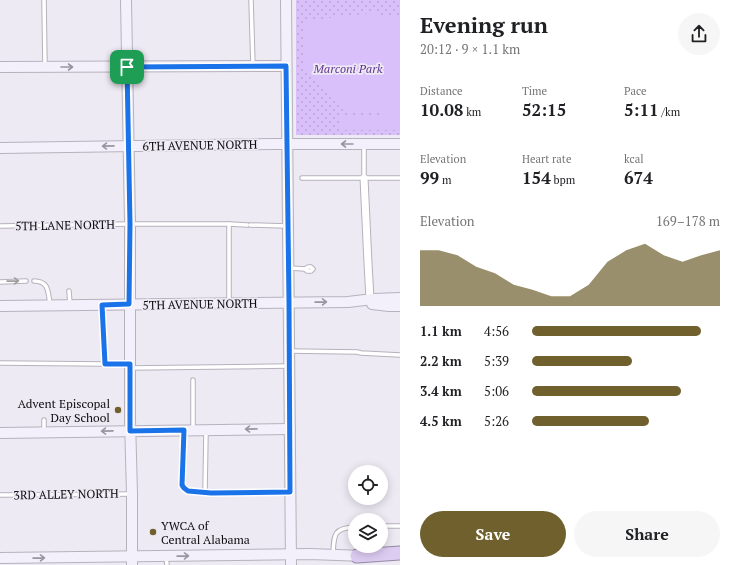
<!DOCTYPE html>
<html lang="en">
<head>
<meta charset="utf-8">
<style>
  body { margin:0; font-family:"PT Serif",serif; background:#f6f6f6; color:#202124; height:100vh; display:flex; flex-direction:column; font-size:15px; white-space:nowrap }
  * { box-sizing:border-box; margin:0 }
  p { font-size:13px; color:#757577 }
  .icon { flex:none; width:22px; height:22px; fill:none; stroke:currentColor; stroke-width:2; stroke-linecap:round; stroke-linejoin:round }
  .map { position:relative; flex:1; overflow:hidden }
  .panel { display:flex; flex-direction:column; background:#fff; width:340px }
  .panel>* { flex:none }
  .controls { position:absolute; left:348px; top:465px; display:grid; gap:8px }
  .controls a { display:grid; place-items:center; width:40px; height:40px; border-radius:50%; background:#fff; box-shadow:0 2px 10px #0003; font-size:20px }
  .pin { position:absolute; display:grid; place-items:center; width:34px; height:34px; color:#fff; margin:-17px; border-radius:8px; box-shadow:0 2px 6px #0006 }
  .round { display:grid; place-items:center; flex:none; width:42px; height:42px; border-radius:21px; background:#f6f6f6 }
  .head { display:flex; align-items:center; justify-content:space-between; height:68px; padding:0 20px }
  h1 { font-size:22px; font-weight:600; line-height:30px }
  .figures { display:grid; grid-template-columns:repeat(3,1fr); gap:6px; height:68px; padding:4px 20px }
  .figures div { display:grid; align-content:center }
  .figures b { font-size:17px; font-weight:600 }
  .figures small { font-size:11px; font-weight:400 }
  .figures p { font-size:11px }
  .chart { height:112px; padding:8px 20px }
  .chart p { display:flex; justify-content:space-between }
  .chart svg { width:100%; height:72px; margin-top:4px; fill:#6f602e; opacity:.7 }
  .cta { display:flex; gap:8px; margin-top:auto; padding:8px 20px }
  .cta a { flex:1; height:46px; border-radius:24px; background:#6f602e; color:#fff; font-size:16px; font-weight:600; line-height:46px; text-align:center }
  .cta a+a { background:#f6f6f6; color:#202124 }
  ul { padding:0 20px; list-style:none; font-size:13px }
  li { display:grid; grid-template-columns:64px 48px 1fr; align-items:center; height:30px }
  li i { height:10px; border-radius:5px; background:#6f602e }
  main { display:flex; flex:1; min-height:0 }
  .map>svg:first-child { display:block }
  .grass { fill:url(#grass-dots) }
  .garden { fill:#d9c0fb }
  .lines { fill:none; stroke-linecap:round; stroke-linejoin:round }
  .lane-casing { stroke:#b6b2bc; stroke-width:5.5 }
  .street-casing { stroke:#b6b2bc; stroke-width:9 }
  .secondary-casing { stroke:#b6b2bc; stroke-width:12 }
  .highway-casing { stroke:#9489a3; stroke-width:15 }
  .lane { stroke:#fff; stroke-width:3.5 }
  .street { stroke:#fff; stroke-width:7 }
  .secondary { stroke:#f4f0fb; stroke-width:10 }
  .highway { stroke:#dcccf2; stroke-width:13 }
  .oneway { stroke:#98959d }
  .oneway2 { stroke:#9e9e9f }
  .route-casing { stroke:#fff; stroke-width:8 }
  .route { stroke:#1a73e8; stroke-width:5 }
  .poi-dot { fill:#6f602e; stroke:#eeeaf4; stroke-width:1.5 }
  .labels { text-anchor:middle; dominant-baseline:central; stroke-width:3.5; stroke-linejoin:round; paint-order:stroke }
  .park-label { font-size:12px; font-style:italic; fill:#623490; stroke:#eeeaf4 }
  .street-label { font-size:12px; fill:#0d0c0f; stroke:#eeeaf4 }
  .poi-label { font-size:12px; fill:#0d0c0f; stroke:#eeeaf4; text-anchor:end }
</style>
</head>
<body>
<main>
<div class="map">
<svg width="400" height="565" viewBox="0 0 400 565">
  <defs>
    <pattern id="grass-dots" width="8" height="8" patternUnits="userSpaceOnUse"><rect width="8" height="8" fill="#d9c0fb"/><path d="M2 2h.1M6 6h.1" fill="none" stroke="#b9a4d6" stroke-width="1.8" stroke-linecap="round"/></pattern>
  </defs>
  <rect width="100%" height="100%" fill="#eeeaf4"/>
  <rect class="grass" x="296" y="0" width="104" height="135"/>
  <g class="garden">
    <path d="M373,13H380L381,15H400V111H344L305,70V21Z"/>
    <path d="M381,113H400V130H340V115H380Z"/>
  </g>
  <g class="lines">
    <g class="lane-casing">
      <g id="lane">
        <path d="M44,0L45,66"/>
        <path d="M251,0L253,66"/>
        <path d="M364,145V178"/>
        <path d="M302,178H400"/>
        <path d="M229,224L247,225"/>
        <path d="M250,225L287,226"/>
        <path d="M0,226L130,224H229V302"/>
        <path d="M308,267H311L313,269L311,271H307L305,269Z"/>
        <path d="M290,268L305,269"/>
        <path d="M34,281C49,281 48,292 50,304"/>
        <path d="M0,282L26,281"/>
        <path d="M69,291L70,304"/>
        <path d="M289,351L357,352L361,353L400,355"/>
        <path d="M0,363L105,364L102,306"/>
        <path d="M105,364H129"/>
        <path d="M130,368L288,366"/>
        <path d="M193,380V429"/>
        <path d="M44,420V431"/>
        <path d="M184,432L182,485L184,488L188,491L211,493L289,492"/>
        <path d="M205,492L206,432"/>
        <path d="M0,495L131,494"/>
        <path d="M381,526H400"/>
        <path d="M333,554C334,535 333,528 355,527"/>
        <path d="M166,556L167,565"/>
      </g>
    </g>
    <g class="street-casing">
      <path id="street" d="M364,178L368,263L370,299"/>
    </g>
    <g class="secondary-casing">
      <g id="secondary">
        <path d="M126,0L130,224V420L132,494V565"/>
        <path d="M286,0L291,565"/>
        <path d="M0,67L286,66"/>
        <path d="M0,148L274,144H400"/>
        <path d="M372,304L389,306H400"/>
        <path d="M0,306L348,302L373,299L400,298"/>
        <path d="M0,433L290,429"/>
        <path d="M0,558L310,554L364,556"/>
      </g>
    </g>
    <g class="highway-casing">
      <path id="highway" d="M357,556L400,553"/>
    </g>
    <use href="#lane" class="lane"/>
    <use href="#street" class="street"/>
    <use href="#secondary" class="secondary"/>
    <use href="#highway" class="highway"/>
  </g>
  <defs><path id="oneway-shaft" d="M-6 0H5M1.5-3L5.5 0L1.5 3" fill="none" stroke-width="1.6" stroke-linecap="round" stroke-linejoin="round"/></defs>
  <g class="oneway">
    <use href="#oneway-shaft" transform="translate(67 67)"/>
    <use href="#oneway-shaft" transform="translate(347 144) rotate(180)"/>
    <use href="#oneway-shaft" transform="translate(108 146) rotate(179)"/>
    <use href="#oneway-shaft" transform="translate(321 302) rotate(-1)"/>
    <use href="#oneway-shaft" transform="translate(251 429) rotate(179)"/>
    <use href="#oneway-shaft" transform="translate(107 431) rotate(179)"/>
    <use href="#oneway-shaft" transform="translate(183 556) rotate(-1)"/>
    <use href="#oneway-shaft" transform="translate(39 558) rotate(-1)"/>
  </g>
  <use class="oneway2" href="#oneway-shaft" transform="translate(13 281) rotate(-1)"/>
  <g class="lines">
    <g class="route-casing">
      <path id="route" d="M286,66L289,302L290,492L211,493L188,491L184,488L182,485L184,430L130,431V364H105L102,305L129,304L130,224L127,67Z"/>
    </g>
    <use href="#route" class="route"/>
  </g>
  <g class="poi-dot">
    <circle cx="118" cy="410" r="4"/>
    <circle cx="153" cy="532" r="4"/>
  </g>
  <g class="labels">
    <g class="park-label">
      <text x="348" y="68">Marconi Park</text>
    </g>
    <g class="street-label">
      <text transform="translate(200 145) rotate(-1)">6TH AVENUE NORTH</text>
      <text transform="translate(65 225) rotate(-1)">5TH LANE NORTH</text>
      <text transform="translate(200 304) rotate(-1)">5TH AVENUE NORTH</text>
      <text transform="translate(66 494) rotate(-1)">3RD ALLEY NORTH</text>
    </g>
    <g class="poi-label">
      <text x="110" y="403">Advent Episcopal<tspan x="110" dy="14">Day School</tspan></text>
      <text x="161" y="525" text-anchor="start">YWCA of<tspan x="161" dy="14">Central Alabama</tspan></text>
    </g>
  </g>
</svg>
<div class="controls">
<a><svg class="icon" aria-label="locate" viewBox="0 0 24 24"><circle cx="12" cy="12" r="6"/><path d="M12 2v4M12 18v4M2 12h4M18 12h4"/></svg></a>
<a><svg class="icon" aria-label="layers" viewBox="0 0 24 24"><path d="M12 4l9 5-9 5-9-5zM3 14l9 5 9-5"/></svg></a>
</div>
<div class="pin" style="left:127px;top:67px;background:#1e9e55"><svg class="icon" aria-label="arrive" viewBox="0 0 24 24"><path d="M6 21V4h12l-3 4 3 4H6"/></svg></div>
</div>
<section class="panel">
<div class="head"><div><h1>Evening run</h1><p>20:12 · 9 × 1.1 km</p></div><a class="round"><svg class="icon" aria-label="share" viewBox="0 0 24 24"><path d="M12 15V3M7 8l5-5 5 5M5 13v7h14v-7"/></svg></a></div>
<div class="figures">
<div><p>Distance</p><b>10.08<small> km</small></b></div>
<div><p>Time</p><b>52:15</b></div>
<div><p>Pace</p><b>5:11<small> /km</small></b></div>
</div>
<div class="figures">
<div><p>Elevation</p><b>99<small> m</small></b></div>
<div><p>Heart rate</p><b>154<small> bpm</small></b></div>
<div><p>kcal</p><b>674</b></div>
</div>
<div class="chart"><p><span>Elevation</span>169–178 m</p>
<svg viewBox="0 0 160 44" preserveAspectRatio="none"><path d="M0 44V10L10 10L20 13L30 20L40 24L50 31L60 34L70 38L80 38L90 31L100 17L110 10L120 6L130 13L140 17L150 13L160 10V44z"/></svg>
</div>
<ul>
<li><b>1.1 km</b>4:56<i style="width:90%"></i></li>
<li><b>2.2 km</b>5:39<i style="width:53%"></i></li>
<li><b>3.4 km</b>5:06<i style="width:79%"></i></li>
<li><b>4.5 km</b>5:26<i style="width:62%"></i></li>
</ul>
<div class="cta"><a>Save</a><a>Share</a></div>
</section>
</main>
</body>
</html>
